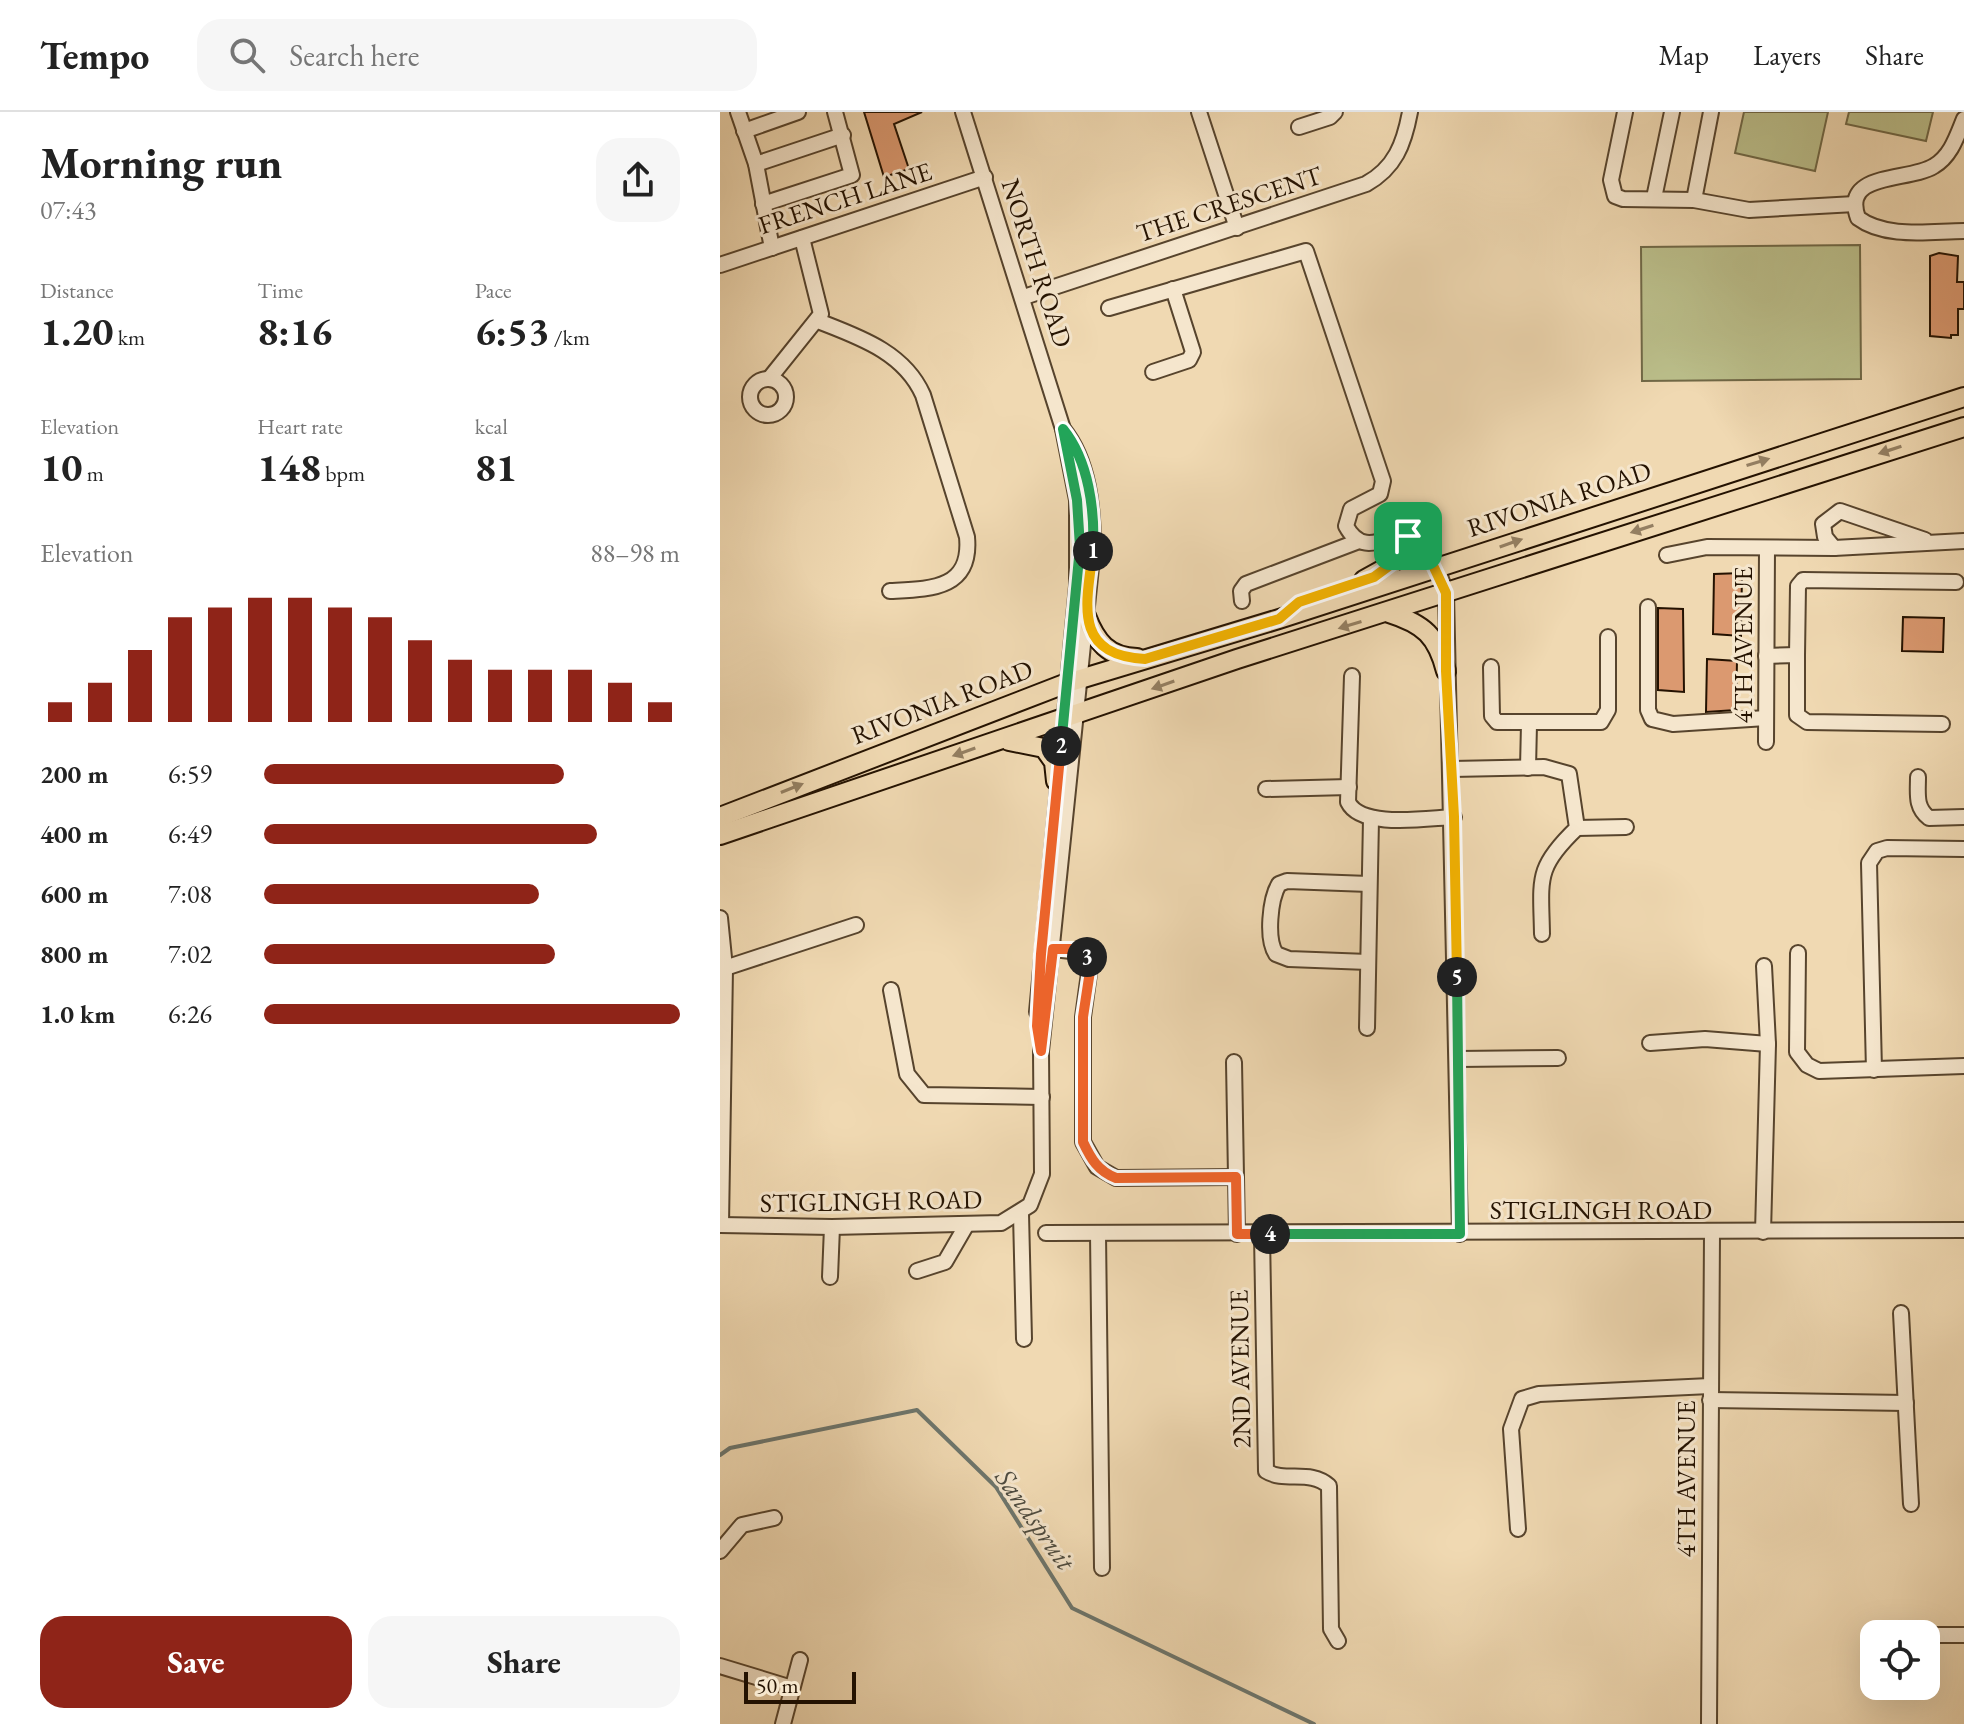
<!DOCTYPE html>
<html lang="en">
<head>
<meta charset="utf-8">
<style>
  body { margin:0; font-family:"EB Garamond",serif; background:#f6f6f6; color:#222; height:100vh; display:flex; flex-direction:column; font-size:30px; white-space:nowrap }
  * { box-sizing:border-box; margin:0 }
  p { font-size:26px; color:#767676 }
  .icon { flex:none; width:44px; height:44px; fill:none; stroke:currentColor; stroke-width:2; stroke-linecap:round; stroke-linejoin:round }
  .map { position:relative; flex:1; overflow:hidden }
  .side { display:flex; flex-direction:column; background:#fff; width:720px }
  .side>* { flex:none }
  .buttons { position:absolute; left:1140px; top:1508px; display:grid; gap:16px }
  .buttons a { display:grid; place-items:center; width:80px; height:80px; border-radius:16px; background:#fff; box-shadow:0 8px 32px #0002; font-size:40px }
  .scale { position:absolute; left:24px; bottom:20px; width:112px; box-sizing:border-box; padding-left:8px; border:4px solid #241201; border-top:0; font-size:22px; line-height:28px; white-space:nowrap; color:#241201; -webkit-text-stroke:6px #f5e6cd; paint-order:stroke }
  .pin { position:absolute; display:grid; place-items:center; width:68px; height:68px; color:#fff; margin:-34px; border-radius:16px; box-shadow:0 4px 12px #0006 }
  .km { position:absolute; width:40px; height:40px; margin:-20px; border-radius:50%; background:#222; color:#fff; font-size:22px; line-height:40px; text-align:center }
  .round { display:grid; place-items:center; flex:none; width:84px; height:84px; border-radius:24px; background:#f6f6f6 }
  .headline { display:flex; align-items:center; justify-content:space-between; height:136px; padding:0 40px }
  h1 { font-size:44px; font-weight:700; line-height:60px }
  .metrics { display:grid; grid-template-columns:repeat(3,1fr); gap:12px; height:136px; padding:8px 40px }
  .metrics div { display:grid; align-content:center }
  .metrics b { font-size:40px; font-weight:700 }
  .metrics small { font-size:22px; font-weight:400 }
  .metrics p { font-size:22px }
  .chart { height:224px; padding:16px 40px }
  .chart p { display:flex; justify-content:space-between }
  .chart svg { width:100%; height:144px; margin-top:8px; stroke:#8f2418; stroke-width:6 }
  .primary-button { display:flex; gap:16px; margin-top:auto; padding:16px 40px }
  .primary-button a { flex:1; height:92px; border-radius:24px; background:#8f2418; color:#fff; font-size:32px; font-weight:700; line-height:92px; text-align:center }
  .primary-button a+a { background:#f6f6f6; color:#222 }
  ul { padding:0 40px; list-style:none; font-size:26px }
  li { display:grid; grid-template-columns:128px 96px 1fr; align-items:center; height:60px }
  li i { height:20px; border-radius:10px; background:#8f2418 }
  header { display:flex; align-items:center; gap:48px; box-sizing:border-box; height:112px; padding:0 40px; background:#fff; border-bottom:2px solid #e0e0e0 }
  header strong { font-size:38px }
  nav { display:flex; gap:44px; margin-inline-start:auto; font-size:28px }
  .search { width:560px; height:72px; background:#f6f6f6; display:flex; align-items:center; gap:20px; box-sizing:border-box; padding:0 28px; border-radius:24px; color:#767676; font-size:30px }
  main { display:flex; flex:1; min-height:0 }
  .map>svg:first-child { display:block }
  .green { fill:#bbbf8b; stroke:#706846; stroke-width:2 }
  .lines { fill:none; stroke-linecap:round; stroke-linejoin:round }
  .stream { stroke:#6d766d; stroke-width:4 }
  .building { fill:#db9970; stroke:#241201; stroke-width:2 }
  .minor-casing { stroke:#57442d; stroke-width:18 }
  .major-casing { stroke:#241201; stroke-width:22 }
  .minor { stroke:#f5e6cd; stroke-width:14 }
  .major { stroke:#f0d9b2; stroke-width:18 }
  .oneway { fill:#947f62 }
  .split-1-casing { stroke:#fff; stroke-width:16 }
  .split-2-casing { stroke:#fff; stroke-width:16 }
  .split-3-casing { stroke:#fff; stroke-width:16 }
  .split-4-casing { stroke:#fff; stroke-width:16 }
  .split-5-casing { stroke:#fff; stroke-width:16 }
  .split-6-casing { stroke:#fff; stroke-width:16 }
  .split-1 { stroke:#f5b400; stroke-width:10 }
  .split-2 { stroke:#22a559; stroke-width:10 }
  .split-3 { stroke:#f0652b; stroke-width:10 }
  .split-4 { stroke:#f0652b; stroke-width:10 }
  .split-5 { stroke:#22a559; stroke-width:10 }
  .split-6 { stroke:#f5b400; stroke-width:10 }
  .labels { text-anchor:middle; dominant-baseline:central; stroke-width:6; stroke-linejoin:round; paint-order:stroke }
  .street-label { font-size:26px; fill:#241201; stroke:#f5e6cd }
  .water-label { font-size:28px; font-style:italic; fill:#4e4c40; stroke:#f5e6cd }
</style>
</head>
<body>
<header>
<strong>Tempo</strong>
<div class="search"><svg class="icon" aria-label="search" viewBox="0 0 24 24"><circle cx="10" cy="10" r="6"/><path d="M15 15l6 6"/></svg>Search here</div>
<nav><a>Map</a><a>Layers</a><a>Share</a></nav>
</header>
<main>
<section class="side">
<div class="headline"><div><h1>Morning run</h1><p>07:43</p></div><a class="round"><svg class="icon" aria-label="share" viewBox="0 0 24 24"><path d="M12 15V3M7 8l5-5 5 5M5 13v7h14v-7"/></svg></a></div>
<div class="metrics">
<div><p>Distance</p><b>1.20<small> km</small></b></div>
<div><p>Time</p><b>8:16</b></div>
<div><p>Pace</p><b>6:53<small> /km</small></b></div>
</div>
<div class="metrics">
<div><p>Elevation</p><b>10<small> m</small></b></div>
<div><p>Heart rate</p><b>148<small> bpm</small></b></div>
<div><p>kcal</p><b>81</b></div>
</div>
<div class="chart"><p><span>Elevation</span>88–98 m</p>
<svg viewBox="0 0 160 44" preserveAspectRatio="none"><path d="M5 44V38M15 44V32M25 44V22M35 44V12M45 44V9M55 44V6M65 44V6M75 44V9M85 44V12M95 44V19M105 44V25M115 44V28M125 44V28M135 44V28M145 44V32M155 44V38"/></svg>
</div>
<ul>
<li><b>200 m</b>6:59<i style="width:72%"></i></li>
<li><b>400 m</b>6:49<i style="width:80%"></i></li>
<li><b>600 m</b>7:08<i style="width:66%"></i></li>
<li><b>800 m</b>7:02<i style="width:70%"></i></li>
<li><b>1.0 km</b>6:26<i style="width:100%"></i></li>
</ul>
<div class="primary-button"><a>Save</a><a>Share</a></div>
</section>
<div class="map">
<svg width="1244" height="1612" viewBox="0 0 1244 1612">
  <rect width="100%" height="100%" fill="#f0d9b2"/>
  <filter id="stains"><feTurbulence type="fractalNoise" baseFrequency=".0025" numOctaves="4"/><feColorMatrix values="0 0 0 0 .2 0 0 0 0 .09 0 0 0 0 .02 0 0 0 .5 -.17"/></filter>
  <radialGradient id="worn" r=".72"><stop offset=".6" stop-color="#630" stop-opacity="0"/><stop offset="1" stop-color="#630" stop-opacity=".3"/></radialGradient>
  <g class="green">
    <path d="M1024,0H1108L1095,59L1015,41Z"/>
    <path d="M1129,0H1213L1206,29L1126,12Z"/>
    <path d="M1140,133L1141,267L922,269L921,135Z"/>
  </g>
  <g class="lines">
    <path class="stream" d="M0,1343L10,1336L197,1298L276,1375L352,1496L594,1612"/>
  </g>
  <g class="building">
    <path d="M144,0H202L174,12L189,57L164,65Z"/>
    <path d="M1219,141L1238,144L1237,170H1244V197H1238V223H1231V226L1210,224V144Z"/>
    <path d="M1022,461L1021,524L993,522L994,462Z"/>
    <path d="M938,496L963,497L964,580L938,578Z"/>
    <path d="M1183,505L1224,506L1223,540L1182,539Z"/>
    <path d="M987,547L1017,549L1016,598L986,600Z"/>
  </g>
  <g class="lines">
    <g class="minor-casing">
      <g id="minor">
        <path d="M18,0L36,52L52,136"/>
        <path d="M243,0L343,317L357,388V474L317,900"/>
        <path d="M479,0L517,116"/>
        <path d="M905,0L891,68L895,84L903,87L974,88L1029,98L1135,92"/>
        <path d="M1244,7C1237,24 1231,44 1214,54C1189,70 1121,59 1138,106C1166,127 1211,119 1244,119"/>
        <path d="M579,15L610,5L615,0"/>
        <path d="M24,19L78,0"/>
        <path d="M36,52L123,23"/>
        <path d="M934,86L952,0"/>
        <path d="M974,88L991,0"/>
        <path d="M43,92L132,63L115,0"/>
        <path d="M0,153L265,65"/>
        <path d="M304,185L646,72C675,56 684,32 690,0"/>
        <path d="M389,196L586,139L663,369L660,382L631,397L626,414C647,453 677,410 700,429C714,441 720,465 726,481L740,1122"/>
        <path d="M98,209C139,225 184,240 203,283L247,425C252,478 209,477 170,479"/>
        <path d="M433,260L469,248L473,240L453,177"/>
        <path d="M49,267L101,202L82,126"/>
        <circle cx="48" cy="285" r="18"/>
        <path d="M1114,436L1105,425L1103,412L1120,399L1205,428"/>
        <path d="M947,443L987,435L1114,436L1244,429"/>
        <path d="M522,489L521,479L526,472L639,429"/>
        <path d="M928,495V598L932,607L953,612L1046,606"/>
        <path d="M1077,543L1078,474L1083,468L1236,470"/>
        <path d="M1046,544L1077,543V603L1087,610L1222,612"/>
        <path d="M771,555L772,604L777,610H881L888,598V525"/>
        <path d="M632,564L628,690C641,717 707,706 734,705"/>
        <path d="M1046,630L1047,436"/>
        <path d="M808,656L809,612"/>
        <path d="M732,657L824,655L849,662L857,716C815,756 821,767 822,822"/>
        <path d="M1198,665C1198,682 1195,695 1209,706L1244,705"/>
        <path d="M546,677L629,675"/>
        <path d="M857,716L906,715"/>
        <path d="M0,806L5,856L1,1113"/>
        <path d="M333,837L360,840L367,844L370,854L363,905V1030L377,1055L396,1066L516,1065"/>
        <path d="M1078,841L1077,940L1087,953L1099,959L1244,954"/>
        <path d="M648,850L569,847L556,842C546,827 550,787 559,772L567,769L649,772"/>
        <path d="M5,856L136,813"/>
        <path d="M171,878L187,962L204,983L322,985"/>
        <path d="M647,916L651,707"/>
        <path d="M930,931L985,927L1048,932"/>
        <path d="M738,947L838,946"/>
        <path d="M514,950L517,1122"/>
        <path d="M1154,958L1149,751L1157,739L1167,736L1244,737"/>
        <path d="M301,1102L304,1227"/>
        <path d="M0,1113L112,1115L281,1111L310,1093L322,1062L321,939L373,436C373,397 369,349 343,317"/>
        <path d="M1043,1120L1048,932L1044,854"/>
        <path d="M326,1121L1244,1118"/>
        <path d="M378,1122L382,1456"/>
        <path d="M542,1122L546,1359C565,1371 590,1357 609,1374L611,1517L618,1529"/>
        <path d="M197,1159L225,1150L247,1112"/>
        <path d="M110,1165L112,1115"/>
        <path d="M1181,1201L1191,1392"/>
        <path d="M990,1288L1186,1291"/>
        <path d="M798,1417L791,1317L802,1287L819,1282L990,1274"/>
        <path d="M0,1439L22,1413L54,1406"/>
        <path d="M1206,1523H1244"/>
        <path d="M0,1554L72,1576"/>
        <path d="M63,1612L80,1548"/>
        <path d="M989,1612L992,1122"/>
      </g>
    </g>
    <g class="major-casing">
      <g id="major">
        <path d="M644,468L673,452L688,424"/>
        <path d="M669,501C704,512 717,524 726,559"/>
        <path d="M366,504C376,530 388,545 417,546"/>
        <path d="M289,629L324,636L334,650L336,669"/>
        <path d="M0,705L347,571L559,507L1244,285"/>
        <path d="M0,723L517,547L1244,315"/>
      </g>
    </g>
    <use href="#minor" class="minor"/>
    <use href="#major" class="major"/>
  </g>
  <defs><path id="oneway-solid" d="M-6-.8H1V-3.2L6.5 0L1 3.2V.8H-6Z" transform="scale(2)"/></defs>
  <g class="oneway">
    <use href="#oneway-solid" transform="translate(1170 338) rotate(162)"/>
    <use href="#oneway-solid" transform="translate(1038 350) rotate(-17)"/>
    <use href="#oneway-solid" transform="translate(922 417) rotate(162)"/>
    <use href="#oneway-solid" transform="translate(791 431) rotate(-19)"/>
    <use href="#oneway-solid" transform="translate(630 513) rotate(163)"/>
    <use href="#oneway-solid" transform="translate(443 573) rotate(161)"/>
    <use href="#oneway-solid" transform="translate(244 640) rotate(161)"/>
    <use href="#oneway-solid" transform="translate(72 676) rotate(-22)"/>
  </g>
  <g class="lines">
    <g class="split-1-casing">
      <path id="split-1" d="M373,439C366,493 353,543 425,547L559,507L579,490L654,465L677,448L688,424"/>
    </g>
    <g class="split-2-casing">
      <path id="split-2" d="M341,634L360,435L357,388L343,317C369,349 375,399 373,439"/>
    </g>
    <g class="split-3-casing">
      <path id="split-3" d="M341,634L321,842L317,914L321,939L333,837H352L367,845"/>
    </g>
    <g class="split-4-casing">
      <path id="split-4" d="M367,845L370,859L363,905V1030C371,1047 378,1059 396,1066L516,1065L517,1122H550"/>
    </g>
    <g class="split-5-casing">
      <path id="split-5" d="M550,1122H740L737,865"/>
    </g>
    <g class="split-6-casing">
      <path id="split-6" d="M688,424L703,432L726,481V559L734,705L737,865"/>
    </g>
    <use href="#split-1" class="split-1"/>
    <use href="#split-2" class="split-2"/>
    <use href="#split-3" class="split-3"/>
    <use href="#split-4" class="split-4"/>
    <use href="#split-5" class="split-5"/>
    <use href="#split-6" class="split-6"/>
  </g>
  <g class="labels">
    <g class="street-label">
      <text transform="translate(125 86) rotate(-18)">FRENCH LANE</text>
      <text transform="translate(509 92) rotate(-18)">THE CRESCENT</text>
      <text transform="translate(317 151) rotate(72)">NORTH ROAD</text>
      <text transform="translate(839 387) rotate(-18)">RIVONIA ROAD</text>
      <text transform="translate(1023 533) rotate(-90)">4TH AVENUE</text>
      <text transform="translate(222 590) rotate(-21)">RIVONIA ROAD</text>
      <text transform="translate(151 1089) rotate(-1)">STIGLINGH ROAD</text>
      <text x="881" y="1098">STIGLINGH ROAD</text>
      <text transform="translate(520 1257) rotate(-91)">2ND AVENUE</text>
      <text transform="translate(966 1367) rotate(-90)">4TH AVENUE</text>
    </g>
    <g class="water-label">
      <text transform="translate(316 1407) rotate(55)">Sandspruit</text>
    </g>
  </g>
  <rect width="100%" height="100%" filter="url(#stains)"/>
  <rect width="100%" height="100%" fill="url(#worn)"/>
</svg>
<div class="buttons">
<a><svg class="icon" aria-label="locate" viewBox="0 0 24 24"><circle cx="12" cy="12" r="6"/><path d="M12 2v4M12 18v4M2 12h4M18 12h4"/></svg></a>
</div>
<div class="scale">50 m</div>
<div class="pin" style="left:688px;top:424px;background:#1e9e55"><svg class="icon" aria-label="arrive" viewBox="0 0 24 24"><path d="M6 21V4h12l-3 4 3 4H6"/></svg></div>
<b class="km" style="left:373px;top:439px">1</b>
<b class="km" style="left:341px;top:634px">2</b>
<b class="km" style="left:367px;top:845px">3</b>
<b class="km" style="left:550px;top:1122px">4</b>
<b class="km" style="left:737px;top:865px">5</b>
</div>
</main>
</body>
</html>
